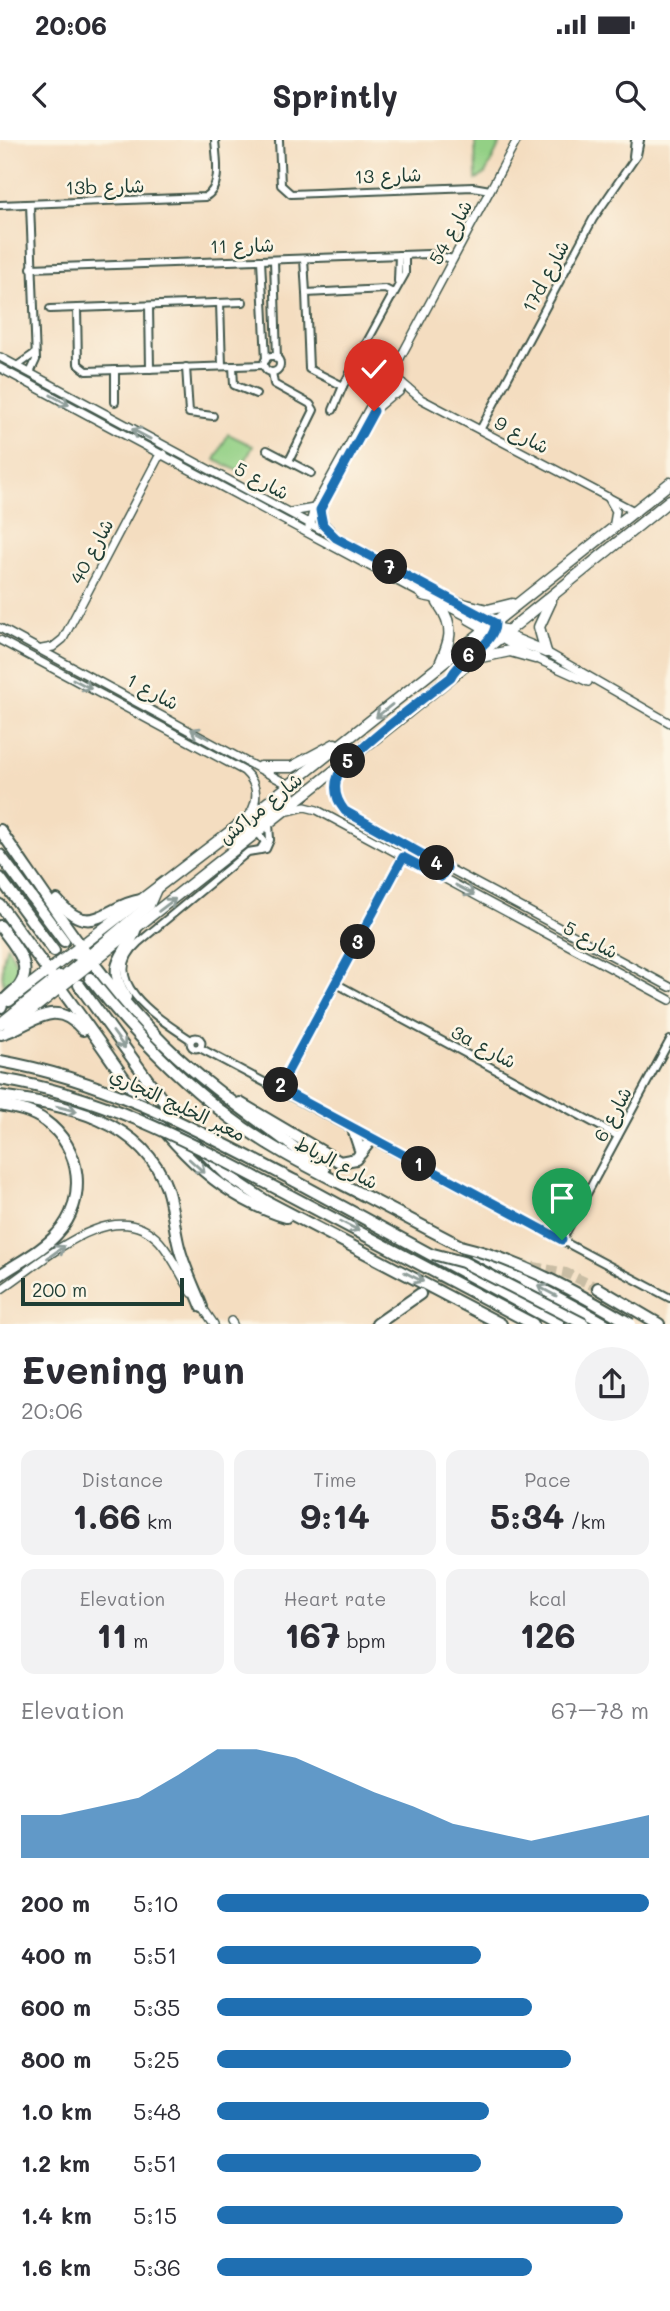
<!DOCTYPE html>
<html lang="en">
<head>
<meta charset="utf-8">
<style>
  body { margin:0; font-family:Mali,"Playpen Sans Arabic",sans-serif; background:#f2f2f3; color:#2b2b33; height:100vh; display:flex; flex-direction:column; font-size:26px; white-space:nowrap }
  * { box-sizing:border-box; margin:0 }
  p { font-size:23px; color:#7c7c81 }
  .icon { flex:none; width:38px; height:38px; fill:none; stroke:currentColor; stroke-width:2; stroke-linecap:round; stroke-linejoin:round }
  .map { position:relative; height:1184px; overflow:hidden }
  .details { display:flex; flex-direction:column; background:#fff; flex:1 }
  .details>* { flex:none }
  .scale { position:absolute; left:21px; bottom:18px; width:163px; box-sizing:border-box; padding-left:7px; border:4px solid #1f3d34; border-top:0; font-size:19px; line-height:24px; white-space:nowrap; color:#1f3d34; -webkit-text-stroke:5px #fcf5e5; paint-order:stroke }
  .pin { position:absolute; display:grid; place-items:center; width:60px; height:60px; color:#fff; margin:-72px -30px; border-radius:50% 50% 50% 0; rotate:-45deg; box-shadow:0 0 7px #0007 }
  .pin .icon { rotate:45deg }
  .km { position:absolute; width:35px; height:35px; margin:-18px; border-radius:50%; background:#222; color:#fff; font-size:19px; line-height:35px; text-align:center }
  .round { display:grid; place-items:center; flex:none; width:74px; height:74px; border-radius:37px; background:#f2f2f3 }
  .headline { display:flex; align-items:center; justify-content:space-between; height:119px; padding:0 21px }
  h1 { font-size:38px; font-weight:800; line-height:52px }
  .figures { display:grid; grid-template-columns:repeat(3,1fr); gap:10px; height:119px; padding:7px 21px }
  .figures div { display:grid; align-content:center; border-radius:14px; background:#f2f2f3; text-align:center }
  .figures b { font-size:35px; font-weight:800 }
  .figures small { font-size:19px; font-weight:400 }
  .figures p { font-size:19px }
  .chart { height:196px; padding:14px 21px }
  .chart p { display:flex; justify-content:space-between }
  .chart svg { width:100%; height:126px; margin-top:7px; fill:#1f6fb2; opacity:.7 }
  ul { padding:0 21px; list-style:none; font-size:23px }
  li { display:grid; grid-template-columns:112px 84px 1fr; align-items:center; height:52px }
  li i { height:18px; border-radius:9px; background:#1f6fb2 }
  .status { display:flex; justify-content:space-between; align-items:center; height:49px; padding:0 35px; background:#fff; direction:ltr }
  .status svg { height:19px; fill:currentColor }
  header { display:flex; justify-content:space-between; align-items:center; height:91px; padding:0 21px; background:#fff; font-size:32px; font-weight:800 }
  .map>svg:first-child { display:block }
  .green { fill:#93d085; stroke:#59865c; stroke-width:2 }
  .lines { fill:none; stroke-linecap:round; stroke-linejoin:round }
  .motorway-tunnel { stroke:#c9bda4; stroke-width:10; stroke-dasharray:10 5; stroke-linecap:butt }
  .minor-casing { stroke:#3f5549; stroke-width:10 }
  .tertiary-casing { stroke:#3f5549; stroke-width:10 }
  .primary-casing { stroke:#3f5549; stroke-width:13 }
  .motorway-casing { stroke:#3f5549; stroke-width:14 }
  .minor { stroke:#fff; stroke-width:6 }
  .tertiary { stroke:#fff; stroke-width:7 }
  .primary { stroke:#fff; stroke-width:10 }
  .motorway { stroke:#fff; stroke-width:10 }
  .motorway-bridge-casing { stroke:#3f5549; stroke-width:14; stroke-linecap:butt }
  .motorway-bridge { stroke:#fff; stroke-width:10 }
  .oneway { stroke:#8f9e9a }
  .route-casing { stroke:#fff; stroke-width:14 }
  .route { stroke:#1f6fb2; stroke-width:9 }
  .labels { text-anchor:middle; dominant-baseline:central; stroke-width:5; stroke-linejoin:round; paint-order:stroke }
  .street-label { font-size:19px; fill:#1f3d34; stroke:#fcf5e5 }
</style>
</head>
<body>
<div class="status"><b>20:06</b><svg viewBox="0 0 49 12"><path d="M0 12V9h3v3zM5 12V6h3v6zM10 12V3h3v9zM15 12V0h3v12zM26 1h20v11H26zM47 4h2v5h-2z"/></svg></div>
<header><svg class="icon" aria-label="back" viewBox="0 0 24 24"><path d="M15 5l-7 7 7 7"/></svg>Sprintly<svg class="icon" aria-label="search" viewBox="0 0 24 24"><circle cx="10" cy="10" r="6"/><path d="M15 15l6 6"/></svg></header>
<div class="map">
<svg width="670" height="1184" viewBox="0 0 670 1184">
  <rect width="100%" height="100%" fill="#fcf5e5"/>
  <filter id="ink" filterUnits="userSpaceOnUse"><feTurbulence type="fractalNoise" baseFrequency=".0143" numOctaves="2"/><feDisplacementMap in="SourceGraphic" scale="14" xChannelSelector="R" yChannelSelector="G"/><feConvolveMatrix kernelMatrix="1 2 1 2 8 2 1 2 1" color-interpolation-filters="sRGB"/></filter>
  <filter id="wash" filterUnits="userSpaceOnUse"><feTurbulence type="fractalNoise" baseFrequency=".00686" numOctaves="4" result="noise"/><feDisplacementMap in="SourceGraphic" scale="28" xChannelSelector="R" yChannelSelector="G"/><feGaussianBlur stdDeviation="1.57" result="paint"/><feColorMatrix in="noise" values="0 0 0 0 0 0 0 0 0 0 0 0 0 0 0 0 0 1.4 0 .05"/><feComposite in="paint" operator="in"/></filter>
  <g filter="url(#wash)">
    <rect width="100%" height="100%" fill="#f4ddc0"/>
    <g class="green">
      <path d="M475,0H502L485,34L476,40Z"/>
      <path d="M228,294L253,306L240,332L215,320Z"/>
      <path d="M7,805L19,828L16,839L0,854L5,848C0,837 3,816 7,805Z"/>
    </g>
  </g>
  <g filter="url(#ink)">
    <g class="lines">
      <g class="motorway-tunnel">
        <path d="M518,1124L566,1133L598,1148"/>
        <path d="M425,1151L459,1133L498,1124"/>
      </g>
      <g class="minor-casing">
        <g id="minor">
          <path d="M279,0L281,45L291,54L473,47L490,50"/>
          <path d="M633,16L635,0"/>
          <path d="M30,64L36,220L30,233"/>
          <path d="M0,65L205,57C223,47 216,17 215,0"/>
          <path d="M304,119L306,153"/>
          <path d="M261,120L266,220"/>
          <path d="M274,120L277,219"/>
          <path d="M31,128L429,114L453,119"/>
          <path d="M398,141L399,115"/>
          <path d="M385,149L391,152V158L343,246L309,229L306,153Z"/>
          <path d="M392,157L405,134V115"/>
          <path d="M220,163L222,226"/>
          <path d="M149,166L150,229"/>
          <path d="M77,168L78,224L87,231L264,225"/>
          <path d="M50,169L243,162"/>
          <circle cx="272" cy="224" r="8"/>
          <path d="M17,226L34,214"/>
          <path d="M233,226L234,245L256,254"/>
          <path d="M186,227L189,273L213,276"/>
          <path d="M115,230V262"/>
          <path d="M272,232L274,244L310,264L314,270L289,321"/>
          <path d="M333,270L343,246"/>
          <path d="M480,290L593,79L637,15L640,0"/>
          <path d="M267,310L311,333"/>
          <path d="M257,692L265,702L260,710"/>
          <path d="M335,843L618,996"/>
          <circle cx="196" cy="903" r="5.5"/>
          <path d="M191,900C161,880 96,841 138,803L248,712L266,709L270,700L269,683"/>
          <path d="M200,908L670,1158"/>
          <path d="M279,948L403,717"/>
          <path d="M562,1100L670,900"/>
        </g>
      </g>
      <g class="tertiary-casing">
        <g id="tertiary">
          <path d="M0,217L496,484"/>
          <path d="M0,228L427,457"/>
          <path d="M391,235L517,0"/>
          <circle cx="392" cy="245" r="10"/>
          <path d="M401,242L421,259L636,372"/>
          <path d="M373,271L393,254"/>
          <path d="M608,357L616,371L613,388"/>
          <path d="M320,370L322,381L332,392"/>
          <path d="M291,372L314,368"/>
          <path d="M310,384L368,282"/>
          <path d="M309,387L314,368L382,245"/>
          <path d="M468,480L535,518L588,542"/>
          <path d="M0,488L289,645"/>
          <path d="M0,500L244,631C258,644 259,658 250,674"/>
          <path d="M42,509L53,507L63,499L158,318L164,314"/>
          <path d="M543,510L670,583"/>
          <path d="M344,626C329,643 336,663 351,676L670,847"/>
          <path d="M289,671L305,667L317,670L670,860"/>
          <path d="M0,1150C41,1124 114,1051 160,1102C173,1117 181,1136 192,1153"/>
          <path d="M201,1165L214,1184"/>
          <path d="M231,1181L233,1184"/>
        </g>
      </g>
      <g class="primary-casing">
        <g id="primary">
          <path d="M423,455L433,457L490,487L509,491"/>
          <path d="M438,463C456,488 450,501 439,526"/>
          <path d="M458,463L488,470L512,464"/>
          <path d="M502,494L546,512"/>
          <path d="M546,512L539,487L551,461"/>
          <path d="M481,517L510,511L535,518"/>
          <path d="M260,627H292L335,604"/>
          <path d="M235,703L290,656L289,645"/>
          <path d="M61,847L67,834L149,765L156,749"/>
          <path d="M9,861L248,678L670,343"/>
          <path d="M0,884L60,836"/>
          <path d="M9,888L396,582L670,360"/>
        </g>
      </g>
      <g class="motorway-casing">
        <g id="motorway">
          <path d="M0,690C51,763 100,842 165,905C214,953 271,988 324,1030"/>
          <path d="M0,715L64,801"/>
          <path d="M0,738L54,811"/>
          <path d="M57,760C92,801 105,765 141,760"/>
          <path d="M0,765C31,808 63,851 94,895C146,968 195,1050 286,1077"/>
          <path d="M0,786C12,803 35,825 19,846C12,854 4,857 1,867"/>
          <path d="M72,813L91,820"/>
          <path d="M90,838C131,890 176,937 229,977C272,1010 319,1032 367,1057C447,1099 527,1140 606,1184"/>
          <path d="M79,845L193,1002L227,1035L266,1061L501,1184"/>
          <path d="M126,857C103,822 128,815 136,788"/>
          <path d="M1,894C32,886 53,855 83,890"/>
          <path d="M0,956C65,965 143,979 167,1049C173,1068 174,1088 179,1107C184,1127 194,1147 202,1167"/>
          <path d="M240,963L340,1022L356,1019L372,999"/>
          <path d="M0,965C16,968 32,971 45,981C82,1007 88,1061 57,1094C42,1111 19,1122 0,1135"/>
          <path d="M353,989L361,1013"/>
          <path d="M295,1041L559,1184"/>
          <path d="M289,1055L533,1184"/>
          <path d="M598,1148L659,1184"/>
          <path d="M377,1184L420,1154"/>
        </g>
      </g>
      <use href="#minor" class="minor"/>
      <use href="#tertiary" class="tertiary"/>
      <use href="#primary" class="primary"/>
      <use href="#motorway" class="motorway"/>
      <g class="motorway-bridge-casing">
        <g id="motorway-bridge">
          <path d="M0,921C108,940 199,991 295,1041"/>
          <path d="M0,939C108,956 194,1005 289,1055"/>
          <path d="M460,1106C520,1120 578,1153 631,1184"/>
          <path d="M433,1114L463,1122L584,1184"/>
        </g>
      </g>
      <use href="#motorway-bridge" class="motorway-bridge"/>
    </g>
    <defs><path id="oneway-shaft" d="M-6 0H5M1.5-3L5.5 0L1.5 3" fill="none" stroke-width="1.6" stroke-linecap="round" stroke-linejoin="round" transform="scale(1.75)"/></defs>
    <g class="oneway">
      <use href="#oneway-shaft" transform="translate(60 260) rotate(28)"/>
      <use href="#oneway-shaft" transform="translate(141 294) rotate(-152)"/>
      <use href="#oneway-shaft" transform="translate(82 544) rotate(28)"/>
      <use href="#oneway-shaft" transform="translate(384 571) rotate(141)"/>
      <use href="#oneway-shaft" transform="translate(200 594) rotate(-152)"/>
      <use href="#oneway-shaft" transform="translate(465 750) rotate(28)"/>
      <use href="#oneway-shaft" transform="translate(167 765) rotate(-37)"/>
      <use href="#oneway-shaft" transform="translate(119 900) rotate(54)"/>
      <use href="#oneway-shaft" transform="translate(67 969) rotate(14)"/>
      <use href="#oneway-shaft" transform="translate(197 1026) rotate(42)"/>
      <use href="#oneway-shaft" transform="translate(350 1086) rotate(27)"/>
      <use href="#oneway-shaft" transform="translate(56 1112) rotate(-35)"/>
      <use href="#oneway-shaft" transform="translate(414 1137) rotate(27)"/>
      <use href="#oneway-shaft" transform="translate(547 1151) rotate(-152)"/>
    </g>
  </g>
  <g class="lines" filter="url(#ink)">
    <g class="route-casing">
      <path id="route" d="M374,271L320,370L323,385L336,398L495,483C496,505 460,517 451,537C429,554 347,615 338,635C333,648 336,660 345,671L447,728L441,737L403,717L279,948L562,1100"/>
    </g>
    <use href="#route" class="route"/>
  </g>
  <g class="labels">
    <g class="street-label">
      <text transform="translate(388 35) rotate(-2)">شارع 13</text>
      <text transform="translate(105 46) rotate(-2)">13b شارع</text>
      <text transform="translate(450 92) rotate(-62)">شارع 54</text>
      <text transform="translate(242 105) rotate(-2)">شارع 11</text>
      <text transform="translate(545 136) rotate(-62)">17d شارع</text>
      <text transform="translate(522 294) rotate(28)">شارع 9</text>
      <text transform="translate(262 340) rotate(28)">شارع 5</text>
      <text transform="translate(91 411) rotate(-62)">شارع 40</text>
      <text transform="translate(153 551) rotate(28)">شارع 1</text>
      <text transform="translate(260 668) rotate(-39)">شارع مراكش</text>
      <text transform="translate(591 799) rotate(28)">شارع 5</text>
      <text transform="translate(484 906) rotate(28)">3a شارع</text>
      <text transform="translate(178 964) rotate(25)">معبر الخليج التجاري</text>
      <text transform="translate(612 974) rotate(-62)">شارع 6</text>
      <text transform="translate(337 1022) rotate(28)">شارع الرباط</text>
    </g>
  </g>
</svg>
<div class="scale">200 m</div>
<div class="pin" style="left:562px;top:1100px;background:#1e9e55"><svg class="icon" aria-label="arrive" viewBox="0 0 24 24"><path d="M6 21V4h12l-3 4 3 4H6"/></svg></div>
<div class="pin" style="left:374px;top:271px;background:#d93025"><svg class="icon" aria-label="check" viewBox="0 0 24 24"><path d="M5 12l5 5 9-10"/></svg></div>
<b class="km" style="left:419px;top:1024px">1</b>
<b class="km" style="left:281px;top:945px">2</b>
<b class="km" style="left:358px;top:802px">3</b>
<b class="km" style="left:437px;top:723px">4</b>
<b class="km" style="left:348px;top:621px">5</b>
<b class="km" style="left:469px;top:515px">6</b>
<b class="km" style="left:390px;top:427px">7</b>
</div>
<section class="details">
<div class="headline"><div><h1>Evening run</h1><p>20:06</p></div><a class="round"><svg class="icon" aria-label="share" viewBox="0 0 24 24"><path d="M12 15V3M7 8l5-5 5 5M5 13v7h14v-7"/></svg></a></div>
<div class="figures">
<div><p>Distance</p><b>1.66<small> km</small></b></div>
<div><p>Time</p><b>9:14</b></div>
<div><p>Pace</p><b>5:34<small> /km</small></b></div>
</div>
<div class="figures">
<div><p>Elevation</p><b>11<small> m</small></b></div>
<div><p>Heart rate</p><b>167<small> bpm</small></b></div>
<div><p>kcal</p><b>126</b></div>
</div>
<div class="chart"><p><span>Elevation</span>67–78 m</p>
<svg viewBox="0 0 160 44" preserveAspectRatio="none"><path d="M0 44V29L10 29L20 26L30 23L40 15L50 6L60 6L70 9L80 15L90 21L100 26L110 32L120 35L130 38L140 35L150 32L160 29V44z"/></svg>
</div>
<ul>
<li><b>200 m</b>5:10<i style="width:100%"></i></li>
<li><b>400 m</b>5:51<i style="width:61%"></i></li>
<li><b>600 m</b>5:35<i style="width:73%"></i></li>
<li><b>800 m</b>5:25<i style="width:82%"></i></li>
<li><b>1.0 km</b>5:48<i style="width:63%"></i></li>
<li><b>1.2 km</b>5:51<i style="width:61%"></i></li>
<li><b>1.4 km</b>5:15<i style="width:94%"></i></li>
<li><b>1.6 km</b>5:36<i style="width:73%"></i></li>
</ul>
</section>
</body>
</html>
